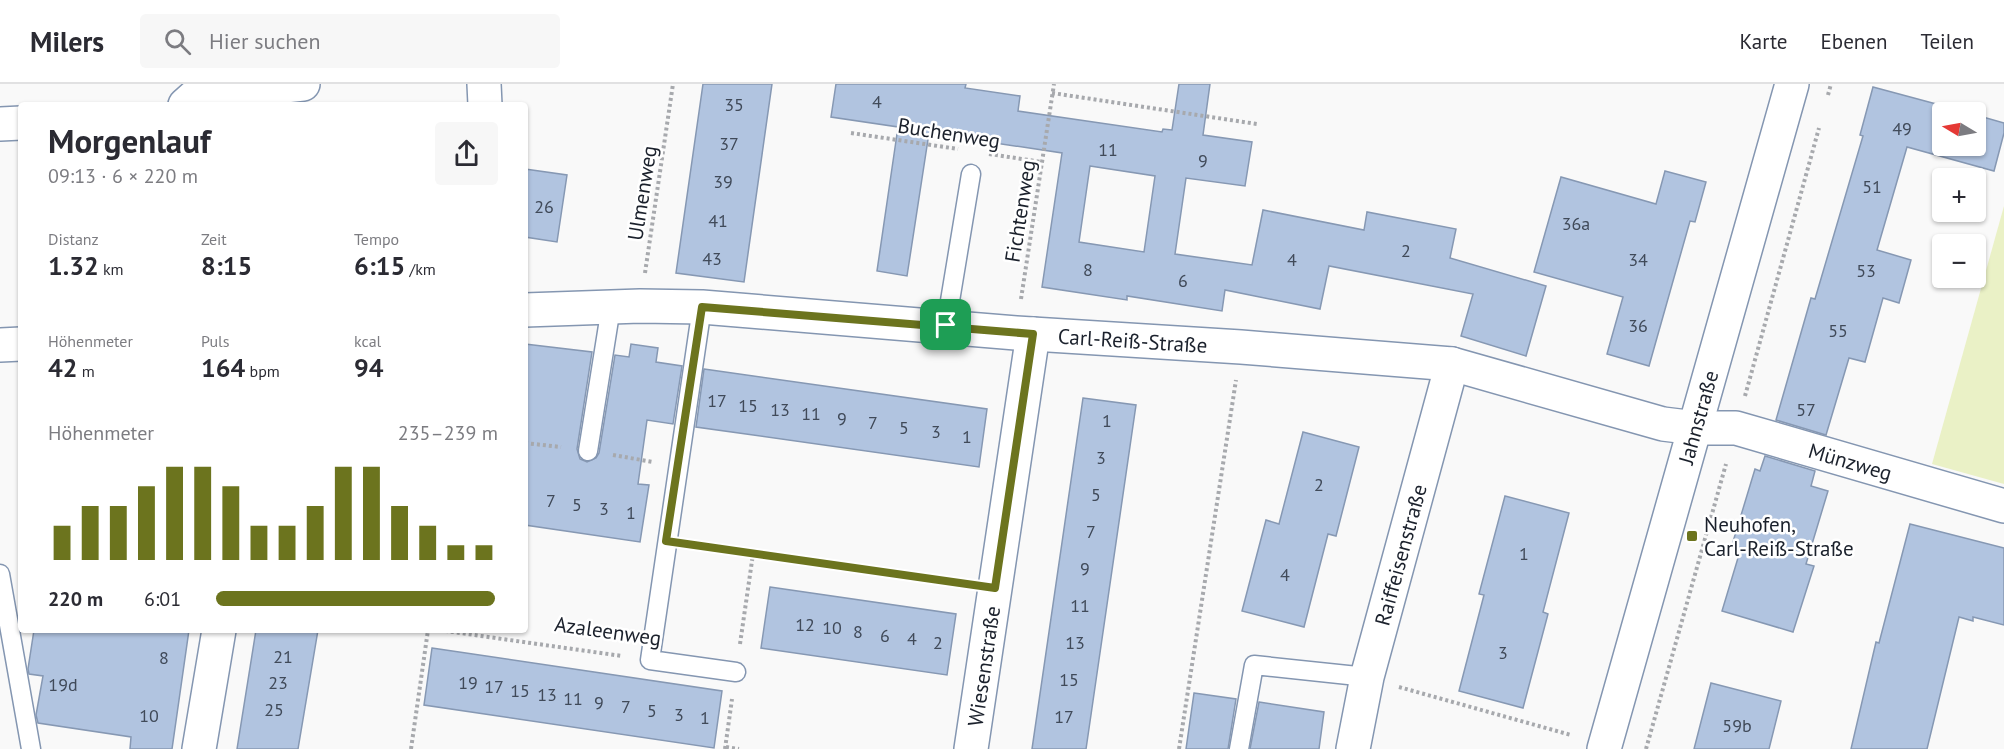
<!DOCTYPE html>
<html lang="de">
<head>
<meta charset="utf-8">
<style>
  body { margin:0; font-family:"PT Sans",sans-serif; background:#f7f7f7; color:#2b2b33; height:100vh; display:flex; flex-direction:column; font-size:22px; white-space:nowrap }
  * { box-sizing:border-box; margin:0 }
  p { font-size:20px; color:#7c7c81 }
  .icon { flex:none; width:33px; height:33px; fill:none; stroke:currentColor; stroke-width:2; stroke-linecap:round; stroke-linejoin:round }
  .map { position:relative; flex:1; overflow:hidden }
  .sheet { position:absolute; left:18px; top:18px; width:510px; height:531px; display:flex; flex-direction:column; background:#fff; border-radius:6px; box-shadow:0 2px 4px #0004 }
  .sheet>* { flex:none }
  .needle { width:39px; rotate:280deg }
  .controls { position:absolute; left:1932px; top:18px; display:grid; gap:12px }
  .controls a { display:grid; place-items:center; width:54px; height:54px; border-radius:6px; background:#fff; box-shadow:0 2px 4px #0004; font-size:30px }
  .pin { position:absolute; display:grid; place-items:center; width:51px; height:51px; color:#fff; margin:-26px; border-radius:12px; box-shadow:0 3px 9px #0006 }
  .round { display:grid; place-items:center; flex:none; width:63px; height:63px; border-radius:6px; background:#f7f7f7 }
  .head { display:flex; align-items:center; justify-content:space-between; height:102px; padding:0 30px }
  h1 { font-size:33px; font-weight:700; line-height:45px }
  .stats { display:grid; grid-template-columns:repeat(3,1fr); gap:9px; height:102px; padding:6px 30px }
  .stats div { display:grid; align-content:center }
  .stats b { font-size:26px; font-weight:700 }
  .stats small { font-size:16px; font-weight:400 }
  .stats p { font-size:16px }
  .chart { height:168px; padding:12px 30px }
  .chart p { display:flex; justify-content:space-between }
  .chart svg { width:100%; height:108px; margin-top:6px; stroke:#6c741e; stroke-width:6 }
  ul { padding:0 30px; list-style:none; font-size:20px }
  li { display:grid; grid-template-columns:96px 72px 1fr; align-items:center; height:45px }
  li i { height:15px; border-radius:8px; background:#6c741e }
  header { display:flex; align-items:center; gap:36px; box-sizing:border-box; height:84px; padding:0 30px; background:#fff; border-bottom:2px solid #e1e1e2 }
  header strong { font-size:28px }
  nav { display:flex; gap:33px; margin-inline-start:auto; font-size:21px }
  .search { width:420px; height:54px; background:#f7f7f7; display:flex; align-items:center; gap:15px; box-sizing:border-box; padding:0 21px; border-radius:6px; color:#7c7c81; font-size:22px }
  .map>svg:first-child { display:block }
  .green { fill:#eaf1c6 }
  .building { fill:#b1c4e0; stroke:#8698b3; stroke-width:1.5; fill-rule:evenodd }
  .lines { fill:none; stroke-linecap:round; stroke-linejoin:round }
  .service-casing { stroke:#8496b1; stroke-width:21 }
  .minor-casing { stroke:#8496b1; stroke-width:36 }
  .tertiary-casing { stroke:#8496b1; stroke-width:36 }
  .path { stroke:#a7a9ad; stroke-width:4; stroke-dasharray:3 3; stroke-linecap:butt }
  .service { stroke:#fff; stroke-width:18 }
  .minor { stroke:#fff; stroke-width:33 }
  .tertiary { stroke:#fff; stroke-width:33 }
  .route-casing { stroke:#fff; stroke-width:12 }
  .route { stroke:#6c741e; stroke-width:8 }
  .poi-dot { fill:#6c741e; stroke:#fff; stroke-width:2 }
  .labels { text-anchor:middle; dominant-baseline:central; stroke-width:5; stroke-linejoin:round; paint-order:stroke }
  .number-label { font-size:18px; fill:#404a59 }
  .street-label { font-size:21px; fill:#1b212c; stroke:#fff }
  .poi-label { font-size:21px; fill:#1b212c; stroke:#fff; text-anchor:start }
</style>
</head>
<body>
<header>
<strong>Milers</strong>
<div class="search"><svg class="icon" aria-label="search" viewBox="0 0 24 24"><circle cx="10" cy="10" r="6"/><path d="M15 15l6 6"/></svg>Hier suchen</div>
<nav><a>Karte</a><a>Ebenen</a><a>Teilen</a></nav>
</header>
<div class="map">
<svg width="2004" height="665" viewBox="0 0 2004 665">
  <rect width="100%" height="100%" fill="#f9f9f9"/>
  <path class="green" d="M2004,122V400L1932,380Z"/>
  <g class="building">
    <path d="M703,0H772L744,198L676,189Z"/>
    <path d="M836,0H966L965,4L1020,12L1018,27L1162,48L1163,45L1172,46L1179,0H1210L1203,51L1252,58L1245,102L1186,94L1175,170L1252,181L1263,126L1364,146L1367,128L1456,145L1450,174L1546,202L1526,272L1461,252L1473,210L1329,182L1320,225L1225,206L1222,227L1127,212V216L1042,203L1062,69L929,49L907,192L877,187L898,43L831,33ZM1090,82L1155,92L1144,168L1079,158Z"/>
    <path d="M1873,3L1966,28H1942V62H1976V31L2004,39V49L1994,87L1907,63L1877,166L1911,176L1899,219L1883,214L1865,278L1849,274L1826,351L1776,336L1811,214L1815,215L1863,52L1860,51Z"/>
    <path d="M525,85L567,91L557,158L525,153Z"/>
    <path d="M1665,87L1706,98L1695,138L1690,137L1649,282L1607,270L1623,213L1534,188L1561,93L1656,120Z"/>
    <path d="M525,260L592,268L577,365L580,375L587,378L596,374L599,369L615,271L629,273L631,260L658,264L656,278L682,282L673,340L647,336L638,400L649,401L640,458L525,441Z"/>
    <path d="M704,285L987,325L979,383L696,343Z"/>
    <path d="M1083,314L1136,321L1093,617L1086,665H1032Z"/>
    <path d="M1303,348L1359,363L1336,452L1328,450L1304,543L1242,527L1266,436L1279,440Z"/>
    <path d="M1765,372L1815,387L1811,402L1828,407L1806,480L1814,482L1793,548L1722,527L1741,464L1732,461L1755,385L1760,387Z"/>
    <path d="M1505,412L1569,429L1543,528L1548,530L1523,624L1459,607L1484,511L1479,510Z"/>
    <path d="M1910,440L2004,464V541L1973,533V537L1959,533L1927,665H1851L1876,558L1879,559Z"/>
    <path d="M770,503L956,530L947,591L761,564Z"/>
    <path d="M34,546H189L172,665H130L131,653L38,639L36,631L43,592L29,590L28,585Z"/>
    <path d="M256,546H318L298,665H237Z"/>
    <path d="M432,564L722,607L714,664L424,621Z"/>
    <path d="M1711,599L1781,617L1769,665H1694Z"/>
    <path d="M1194,609L1236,615L1228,665H1186Z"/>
    <path d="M1259,618L1324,628L1319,665H1250Z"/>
  </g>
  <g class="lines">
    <g class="service-casing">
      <g id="service">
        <path d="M702,223L650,576L736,588"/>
        <path d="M946,241L971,90"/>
        <path d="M588,367L611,223"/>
        <path d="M0,490L31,665"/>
        <path d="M1239,665L1254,581L1367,593"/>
      </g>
    </g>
    <g class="minor-casing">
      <g id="minor">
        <path d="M484,0L485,21"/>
        <path d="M185,21L195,12L303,0"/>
        <path d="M0,40L21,39"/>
        <path id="s1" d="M525,226L640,222L702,223L1016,249L1241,263L1452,280L1663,340L1696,344H1736L2004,422"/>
        <path d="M0,261L21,260"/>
        <path d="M199,665L219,546"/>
        <path id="s2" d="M971,665L1033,250"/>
        <path id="s3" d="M1353,665L1367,593L1452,280"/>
      </g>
    </g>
    <g class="tertiary-casing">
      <g id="tertiary">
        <path id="s4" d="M1604,665L1792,0"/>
      </g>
    </g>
    <g class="path">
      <path d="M1052,9L1257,40"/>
      <path d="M1828,11L1831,0"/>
      <path d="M851,49L958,65"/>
      <path d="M989,70L1042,78"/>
      <path d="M645,189L673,0"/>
      <path d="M1021,215L1054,0"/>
      <path d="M1745,312L1819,44"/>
      <path d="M525,359L561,363"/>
      <path d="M613,371L653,378"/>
      <path d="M694,461L960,499"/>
      <path d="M439,546L622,572"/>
      <path d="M740,560L753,470"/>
      <path d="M1399,603L1571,651"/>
      <path d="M726,663L739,665"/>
      <path d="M411,665L428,546"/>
      <path d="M725,665L732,615"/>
      <path d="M1179,665L1236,296"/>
      <path d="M1646,665L1726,380"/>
    </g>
    <use href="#service" class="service"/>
    <use href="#minor" class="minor"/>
    <use href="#tertiary" class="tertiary"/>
  </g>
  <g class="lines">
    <g class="route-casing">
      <path id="route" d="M702,223L1033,250L995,504L666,457Z"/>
    </g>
    <use href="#route" class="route"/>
  </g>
  <rect class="poi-dot" x="1686" y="446" width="12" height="12" rx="3"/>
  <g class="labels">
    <g class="number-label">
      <text x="877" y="17">4</text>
      <text x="734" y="20">35</text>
      <text x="1902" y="44">49</text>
      <text x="729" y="59">37</text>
      <text x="1108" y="65">11</text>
      <text x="1203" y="76">9</text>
      <text x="723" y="97">39</text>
      <text x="1872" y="102">51</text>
      <text x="544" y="122">26</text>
      <text x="718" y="136">41</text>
      <text x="1576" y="139">36a</text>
      <text x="1406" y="166">2</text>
      <text x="712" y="174">43</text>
      <text x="1292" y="175">4</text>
      <text x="1638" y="175">34</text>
      <text x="1088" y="185">8</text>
      <text x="1866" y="186">53</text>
      <text x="1183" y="196">6</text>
      <text x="1638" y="241">36</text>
      <text x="1838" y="246">55</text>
      <text x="717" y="316">17</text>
      <text x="748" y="321">15</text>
      <text x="780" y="325">13</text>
      <text x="1806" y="325">57</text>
      <text x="811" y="329">11</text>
      <text x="842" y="334">9</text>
      <text x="1107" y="336">1</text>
      <text x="873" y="338">7</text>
      <text x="904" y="343">5</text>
      <text x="936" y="347">3</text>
      <text x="967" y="352">1</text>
      <text x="1101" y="373">3</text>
      <text x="1319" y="400">2</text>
      <text x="1096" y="410">5</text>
      <text x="551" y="416">7</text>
      <text x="577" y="420">5</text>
      <text x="604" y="424">3</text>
      <text x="631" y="428">1</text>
      <text x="1091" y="447">7</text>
      <text x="1524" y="469">1</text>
      <text x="1085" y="484">9</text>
      <text x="1285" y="490">4</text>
      <text x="1080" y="521">11</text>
      <text x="805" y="540">12</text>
      <text x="832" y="543">10</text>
      <text x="858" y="547">8</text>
      <text x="885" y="551">6</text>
      <text x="912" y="554">4</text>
      <text x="938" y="558">2</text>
      <text x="1075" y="558">13</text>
      <text x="1503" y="568">3</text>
      <text x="283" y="572">21</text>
      <text x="164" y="573">8</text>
      <text x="1069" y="595">15</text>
      <text x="278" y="598">23</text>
      <text x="468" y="598">19</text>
      <text x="63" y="600">19d</text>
      <text x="494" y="602">17</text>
      <text x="520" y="606">15</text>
      <text x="547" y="610">13</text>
      <text x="573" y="614">11</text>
      <text x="599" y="618">9</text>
      <text x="626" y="622">7</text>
      <text x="274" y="625">25</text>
      <text x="652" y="626">5</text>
      <text x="679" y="630">3</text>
      <text x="149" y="631">10</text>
      <text x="1064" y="632">17</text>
      <text x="705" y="633">1</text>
      <text x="1737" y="641">59b</text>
    </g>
    <g class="street-label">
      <text transform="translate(949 49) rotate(9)">Buchenweg</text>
      <text transform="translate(642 109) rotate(-81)">Ulmenweg</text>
      <text transform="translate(1020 127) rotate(-81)">Fichtenweg</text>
      <text stroke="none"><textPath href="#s1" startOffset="609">Carl-Reiß-Straße</textPath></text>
      <text stroke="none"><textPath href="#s4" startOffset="345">Jahnstraße</textPath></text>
      <text stroke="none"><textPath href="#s1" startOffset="1341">Münzweg</textPath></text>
      <text stroke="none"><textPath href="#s3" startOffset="200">Raiffeisenstraße</textPath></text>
      <text transform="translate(608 547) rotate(8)">Azaleenweg</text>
      <text stroke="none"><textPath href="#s2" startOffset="84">Wiesenstraße</textPath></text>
    </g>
    <g class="poi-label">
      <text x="1704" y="440">Neuhofen,<tspan x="1704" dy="24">Carl-Reiß-Straße</tspan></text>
    </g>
  </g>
</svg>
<div class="controls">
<a><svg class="needle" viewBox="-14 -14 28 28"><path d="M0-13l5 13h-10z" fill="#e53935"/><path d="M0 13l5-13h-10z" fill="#7c7c81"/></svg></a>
<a>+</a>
<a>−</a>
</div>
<div class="pin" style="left:946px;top:241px;background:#1e9e55"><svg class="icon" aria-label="arrive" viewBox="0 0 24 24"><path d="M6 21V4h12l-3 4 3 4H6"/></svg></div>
<section class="sheet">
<div class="head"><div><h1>Morgenlauf</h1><p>09:13 · 6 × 220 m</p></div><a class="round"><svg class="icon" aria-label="share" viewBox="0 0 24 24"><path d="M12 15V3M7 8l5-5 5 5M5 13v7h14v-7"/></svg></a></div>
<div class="stats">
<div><p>Distanz</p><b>1.32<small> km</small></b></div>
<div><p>Zeit</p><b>8:15</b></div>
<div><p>Tempo</p><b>6:15<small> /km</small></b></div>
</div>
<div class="stats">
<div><p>Höhenmeter</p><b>42<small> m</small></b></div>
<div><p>Puls</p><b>164<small> bpm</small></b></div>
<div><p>kcal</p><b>94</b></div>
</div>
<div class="chart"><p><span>Höhenmeter</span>235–239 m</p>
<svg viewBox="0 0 160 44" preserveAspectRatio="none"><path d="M5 44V30M15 44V22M25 44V22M35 44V14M45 44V6M55 44V6M65 44V14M75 44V30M85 44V30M95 44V22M105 44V6M115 44V6M125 44V22M135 44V30M145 44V38M155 44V38"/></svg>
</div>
<ul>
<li><b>220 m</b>6:01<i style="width:99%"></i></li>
</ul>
</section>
</div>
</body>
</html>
